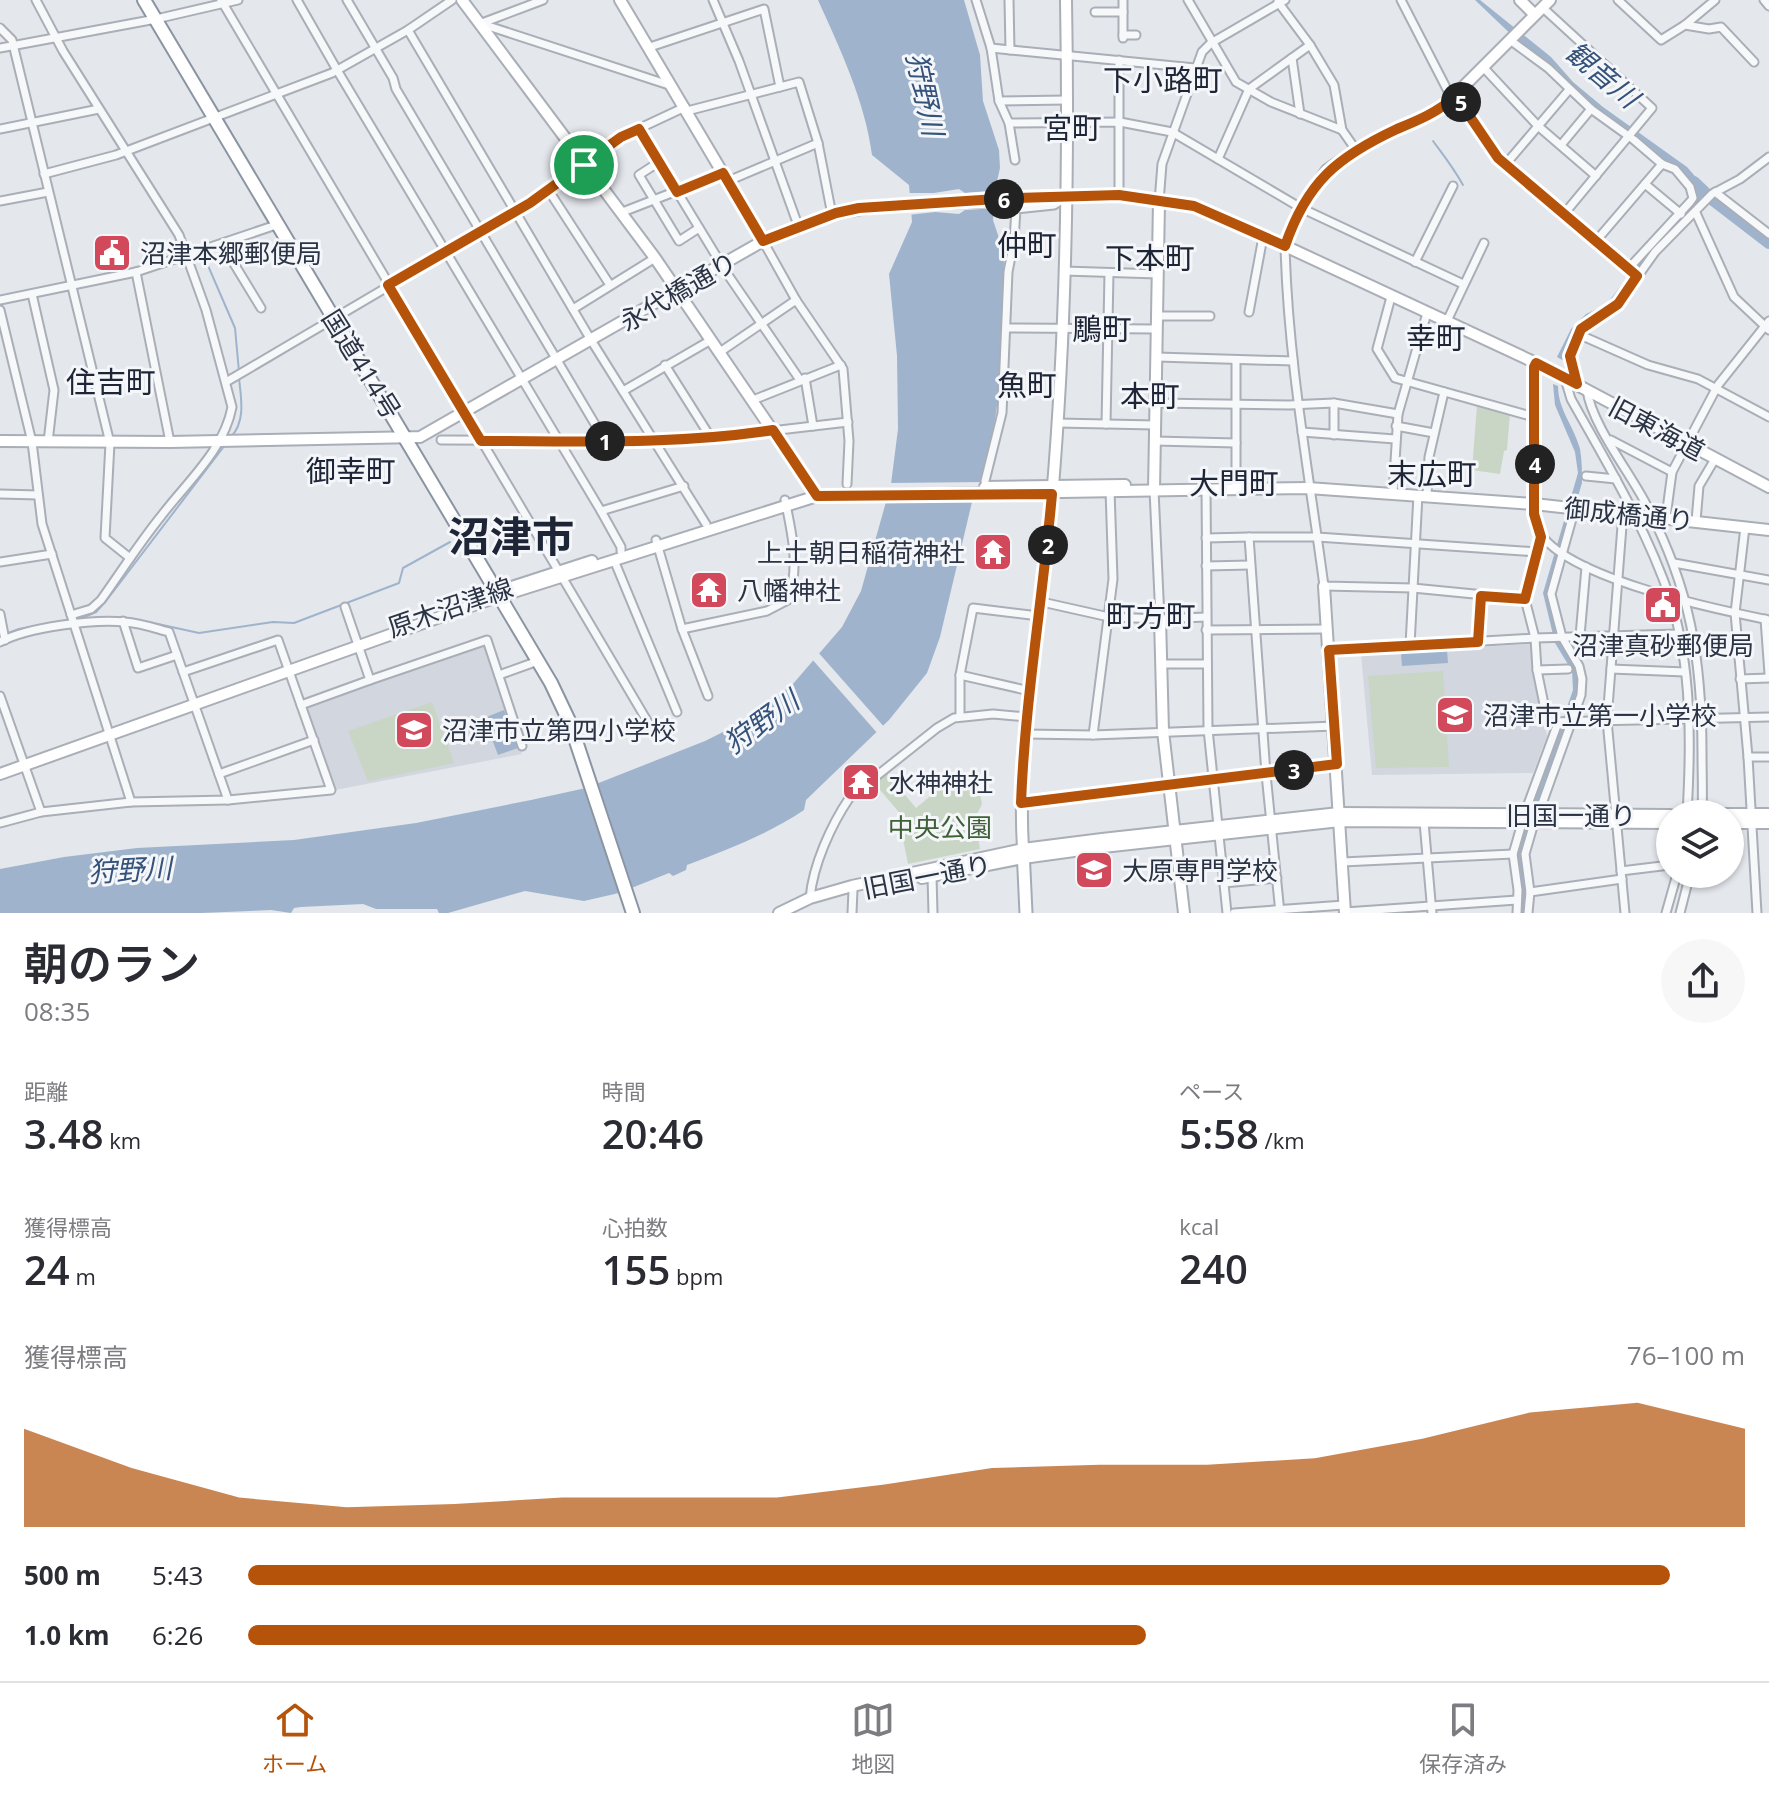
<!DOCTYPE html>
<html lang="ja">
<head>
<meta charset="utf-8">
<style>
  body { margin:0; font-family:"Open Sans","Noto Sans JP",sans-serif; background:#f7f7f7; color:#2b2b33; height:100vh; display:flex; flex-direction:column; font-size:30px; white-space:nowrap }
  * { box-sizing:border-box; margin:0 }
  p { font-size:26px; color:#7c7c81 }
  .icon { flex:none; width:44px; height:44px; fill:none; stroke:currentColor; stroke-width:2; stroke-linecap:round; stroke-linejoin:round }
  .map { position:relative; height:913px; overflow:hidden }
  .details { display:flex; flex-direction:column; background:#fff; flex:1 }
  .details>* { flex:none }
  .tools { position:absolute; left:1656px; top:800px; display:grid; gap:16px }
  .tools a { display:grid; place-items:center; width:88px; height:88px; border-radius:50%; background:#fff; box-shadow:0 2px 6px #0004; font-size:40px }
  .pin { position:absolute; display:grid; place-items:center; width:68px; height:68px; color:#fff; margin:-34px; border:4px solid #fff; border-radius:50%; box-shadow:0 2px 8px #0007 }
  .km { position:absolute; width:40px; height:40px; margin:-20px; border-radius:50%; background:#222; color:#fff; font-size:22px; line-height:40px; text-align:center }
  .round { display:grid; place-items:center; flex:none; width:84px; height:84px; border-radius:42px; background:#f7f7f7 }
  .headline { display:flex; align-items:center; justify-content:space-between; height:136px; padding:0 24px }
  h1 { font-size:44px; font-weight:600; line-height:60px }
  .figures { display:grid; grid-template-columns:repeat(3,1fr); gap:12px; height:136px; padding:8px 24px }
  .figures div { display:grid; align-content:center }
  .figures b { font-size:40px; font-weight:600 }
  .figures small { font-size:22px; font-weight:400 }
  .figures p { font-size:22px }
  .chart { height:224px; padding:16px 24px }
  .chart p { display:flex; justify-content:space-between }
  .chart svg { width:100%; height:144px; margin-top:8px; fill:#b45309; opacity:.7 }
  ul { padding:0 24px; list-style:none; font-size:26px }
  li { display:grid; grid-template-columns:128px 96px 1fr; align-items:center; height:60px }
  li i { height:20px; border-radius:10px; background:#b45309 }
  .tabs { display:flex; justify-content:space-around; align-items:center; height:112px; border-top:2px solid #e1e1e2; background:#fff; font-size:22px; color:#7c7c81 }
  .tabs a { display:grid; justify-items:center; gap:4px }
  .tabs .selected { color:#b45309 }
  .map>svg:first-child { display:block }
  .built { fill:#d2d6de }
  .green { fill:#c9d6c5 }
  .water { fill:#9fb4cc }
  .pier { fill:#e4e7ec }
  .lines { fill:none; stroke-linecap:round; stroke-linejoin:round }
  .stream { stroke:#9fb4cc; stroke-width:2 }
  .river { stroke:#9fb4cc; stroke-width:12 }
  .street-casing { stroke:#a9aeb7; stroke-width:11 }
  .secondary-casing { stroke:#a9aeb7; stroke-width:14 }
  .primary-casing { stroke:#a3abb8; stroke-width:15 }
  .highway-casing { stroke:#8b94a3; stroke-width:16 }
  .street { stroke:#f7f8fa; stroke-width:7 }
  .secondary { stroke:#fff; stroke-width:10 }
  .primary { stroke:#fff; stroke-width:11 }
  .highway { stroke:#fff; stroke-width:12 }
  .route-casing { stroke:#fff; stroke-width:16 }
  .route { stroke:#b45309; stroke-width:10 }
  .labels { text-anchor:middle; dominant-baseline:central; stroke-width:6; stroke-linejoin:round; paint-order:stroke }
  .poi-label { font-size:26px; fill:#2b3445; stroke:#f4f6f9; text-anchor:start }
  .street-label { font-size:26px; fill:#2b3445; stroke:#f4f6f9 }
  .park-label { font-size:26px; fill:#3f6138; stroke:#f4f6f9 }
  .water-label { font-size:28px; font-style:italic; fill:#34527a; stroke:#f4f6f9 }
  .quarter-label { font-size:30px; fill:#1d2536; stroke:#f4f6f9 }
  .town-label { font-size:42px; font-weight:bold; fill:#1d2536; stroke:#f4f6f9 }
</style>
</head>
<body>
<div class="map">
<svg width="1769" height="913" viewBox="0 0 1769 913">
  <rect width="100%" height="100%" fill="#e4e7ec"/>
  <g class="built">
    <path d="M483,644L522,754L335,790L306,706Z"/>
    <path d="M1532,644L1538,694L1547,736L1533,773L1372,775L1361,654Z"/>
  </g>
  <g class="green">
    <path d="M1477,405L1510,413L1507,450L1504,451L1500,474L1472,470Z"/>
    <path d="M1443,671L1449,767L1376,768L1368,676Z"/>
    <path d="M432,702L454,763L368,781L348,731Z"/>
    <path d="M887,773L916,808L951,779H977L982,804L975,818L980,849L908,864L903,839L909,824L875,784Z"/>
  </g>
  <g class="water">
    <path d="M818,0H964L980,55L983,101L999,150L1000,168L995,190L993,220L1004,253L1003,326L1002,369L994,427L984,473L972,502L940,637L927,673L889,720L806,800L804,810C767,835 728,849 687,865L686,870L673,876L669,873L619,893L584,901L525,891L448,913H439L437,909H376L363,904L301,907L294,908L291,913L271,910L201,913H0V869L64,857L137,848L294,840L416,823L531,800L586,788L705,741L737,725L792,685L842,627L861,591L891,484L898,429L897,356L889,274L912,222L909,185L872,155C865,101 840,49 818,0Z"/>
    <path d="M1475,0H1480L1551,57L1573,82L1603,107L1687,167L1707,190L1677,229L1631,278L1611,305L1577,328L1564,361L1557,357L1571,329L1586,314L1606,305L1636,266L1682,217L1696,197L1690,181L1679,169L1650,151L1640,139L1592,105L1569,86L1557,69L1520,43Z"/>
    <path d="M1553,384L1558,386C1558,410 1574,426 1580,449C1582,460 1582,472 1582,483L1549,593L1578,668L1580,682L1528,833L1526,913H1519L1516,852L1573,690L1572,671L1555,643L1543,593L1578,473L1575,452L1555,405Z"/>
    <path d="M1447,650L1448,663L1402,666L1401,653Z"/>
    <path d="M504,710L518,748L498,755L484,718Z"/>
  </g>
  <g class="pier">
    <path d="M959,189L965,193L999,190V208L965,210L959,214L935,212L908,215L906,193H934Z"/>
    <path d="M985,482L978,499H884L888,483Z"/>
    <path d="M817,651L886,729L879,735L811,658Z"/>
    <path d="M597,780L634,892L620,897L582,784Z"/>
  </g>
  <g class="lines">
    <g class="stream">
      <path d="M1433,141C1444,156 1453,167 1463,185"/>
      <path d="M203,254L235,328L239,372"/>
      <path d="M231,437C246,421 241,398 239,378"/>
      <path d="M82,618L96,612L106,601L225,445"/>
      <path d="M113,618L144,621L199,633L273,622L294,623L399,583L403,568L450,542"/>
      <path d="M0,636L19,629L69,620"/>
    </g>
    <path class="river" d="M1694,182L1713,200L1769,243"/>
    <g class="street-casing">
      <g id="street">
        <path d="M36,0L63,51L179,235L206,310L232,407C224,450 187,482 162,515C140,542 121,572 101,600L91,609L71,615"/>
        <path d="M221,0L649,724"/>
        <path d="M297,0L337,70L601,511L621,547V551"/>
        <path d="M347,0L393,78L396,89L605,441"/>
        <path d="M713,0L739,61L799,228"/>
        <path d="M976,0L991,48L999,101L1009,123L1015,160"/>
        <path d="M1009,0L1010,50"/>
        <path d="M1188,0L1236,82L1271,102L1342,130"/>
        <path d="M1401,0L1452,99"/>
        <path d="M1618,0L1661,40L1685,25L1715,0"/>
        <path d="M1764,0L1769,6"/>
        <path d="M1278,2L1310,45L1334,85L1342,130L1356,150"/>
        <path d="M1542,7L1652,108L1564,214"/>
        <path d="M1095,12H1123"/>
        <path d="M482,23L543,0"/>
        <path d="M482,24L672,86"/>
        <path d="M1685,25L1709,29L1721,27L1754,62"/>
        <path d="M0,28L12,40L110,443L105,538L130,558"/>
        <path d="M408,30L591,340L706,524"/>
        <path d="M1123,35H1136"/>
        <path d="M1123,38V0"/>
        <path d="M1510,40L1548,68L1591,109L1634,140L1662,164L1675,169L1690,187L1693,198L1690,202L1629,268"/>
        <path d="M650,47L764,9L780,87L799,82L818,143L832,215"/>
        <path d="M0,48L156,19L238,0"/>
        <path d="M991,48L1195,68"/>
        <path d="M1292,58L1300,114"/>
        <path d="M1484,68L1538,126L1596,176"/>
        <path d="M1456,96L1498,158L1630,269"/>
        <path d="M999,101L1067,100"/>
        <path d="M687,111L780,87"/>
        <path d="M1009,123L1120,122L1172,132L1301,208L1463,284"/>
        <path d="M0,129L99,109"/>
        <path d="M639,129L726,272L800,380"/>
        <path d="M1561,145L1591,109"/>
        <path d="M1218,159L1249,89L1310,45"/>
        <path d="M659,162L639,175L679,241L699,228"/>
        <path d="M1505,165L1568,91"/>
        <path d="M44,174L116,155L332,73L408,30L452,0"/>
        <path d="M728,181L818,143"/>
        <path d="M1645,184L1681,214"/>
        <path d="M549,191L610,285"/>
        <path d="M1715,192L1769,234"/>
        <path d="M1119,195V60"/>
        <path d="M0,201L48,192"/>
        <path d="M1159,202L1162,164L1202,52L1211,43L1285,0"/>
        <path d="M620,213L723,173"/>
        <path d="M1696,213L1734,297L1769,330"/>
        <path d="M763,241L796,300L843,369L849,441L847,484"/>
        <path d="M1596,241L1662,164"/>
        <path d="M222,244L261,308"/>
        <path d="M1285,246C1288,361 1309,473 1324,586L1413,588L1525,599"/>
        <path d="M1415,262L1453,186"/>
        <path d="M1064,271L1158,274"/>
        <path d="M136,272L170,442"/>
        <path d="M32,294L54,390L48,442"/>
        <path d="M1391,297L1377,349L1395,378L1534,417"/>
        <path d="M0,300L136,272L279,224"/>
        <path d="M573,309L655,258"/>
        <path d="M0,310L32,442L42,524L131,802"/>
        <path d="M1249,312L1263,237"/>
        <path d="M1157,316H1210"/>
        <path d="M1446,323L1484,243"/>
        <path d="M1008,328L1157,329"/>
        <path d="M1578,334L1648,365L1698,379L1769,417"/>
        <path d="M720,352L796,300"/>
        <path d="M1157,357L1293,361"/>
        <path d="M1236,360V489"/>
        <path d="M1536,363L1533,372C1534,407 1535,442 1535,477C1535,493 1531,510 1536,525C1553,576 1719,610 1769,620"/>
        <path d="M665,365L711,438"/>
        <path d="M805,378L813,426"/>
        <path d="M1565,379L1571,399C1608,465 1647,529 1671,601C1692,668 1691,745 1687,814"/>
        <path d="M226,382L530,203L621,137L685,107"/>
        <path d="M1577,384L1570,356L1581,329L1618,304L1655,252L1712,194L1740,179L1769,157"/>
        <path d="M1587,390C1591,423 1630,473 1646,504C1690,587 1702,659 1702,753C1702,773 1703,794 1702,814"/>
        <path d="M623,391L711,340"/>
        <path d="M753,400L841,365"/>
        <path d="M1156,403L1289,405L1334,403L1398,414"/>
        <path d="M1334,403V435"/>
        <path d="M1058,423L1155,425"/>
        <path d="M1106,424L1109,273"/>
        <path d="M1396,426L1434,433"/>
        <path d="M1302,432L1395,439"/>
        <path d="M441,440L654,441L711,438L848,422"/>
        <path d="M1611,440L1672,472"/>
        <path d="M1155,441L1236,443"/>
        <path d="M1586,476L1616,479"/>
        <path d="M985,481L1002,413L1008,272L1014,241L1016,209L1054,205L1062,200"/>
        <path d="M1206,489L1208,729L1227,913"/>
        <path d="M1154,490L1160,619"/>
        <path d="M1393,493L1398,414L1427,313"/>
        <path d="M0,494L38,495"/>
        <path d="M1427,495L1429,457L1444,392"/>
        <path d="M601,511L684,486"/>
        <path d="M1623,513L1607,720L1625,913"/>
        <path d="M1666,517L1672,472L1718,385L1769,321"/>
        <path d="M1696,521L1699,486L1715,459"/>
        <path d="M1745,527L1735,613L1748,757L1757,913"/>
        <path d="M1541,537L1525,599L1535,638L1537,670L1547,719L1550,722L1769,717"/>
        <path d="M1206,538L1249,537"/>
        <path d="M656,540L682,629L708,696"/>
        <path d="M614,560L677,712"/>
        <path d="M0,562L52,554"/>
        <path d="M1674,563L1769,580"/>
        <path d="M1206,566L1250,565"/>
        <path d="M1042,602L1109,617L1160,619L1206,617"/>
        <path d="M0,614L5,640"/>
        <path d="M1765,619L1769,674"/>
        <path d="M123,621L138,668L177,655"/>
        <path d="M682,629L767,611L788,600C800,567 792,533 785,500"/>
        <path d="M1206,630L1327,629"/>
        <path d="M1580,636L1586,567"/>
        <path d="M0,642C28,627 93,619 125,622C140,623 154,628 169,632L228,800"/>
        <path d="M1478,642L1481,596"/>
        <path d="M1410,645L1418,495"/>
        <path d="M1329,650L1535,638L1679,634"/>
        <path d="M1161,664H1207"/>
        <path d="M1611,669L1685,672"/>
        <path d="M1537,670L1568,669"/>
        <path d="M499,675L538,661"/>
        <path d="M960,675L1030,691"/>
        <path d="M1740,679L1769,678"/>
        <path d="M370,680L487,640L522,746"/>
        <path d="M0,696L41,812"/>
        <path d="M301,705L370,680L345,607"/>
        <path d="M960,716V675L973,608L1039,616"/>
        <path d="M1024,734L1093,735L1335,726"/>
        <path d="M1093,735L1113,579L1110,490"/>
        <path d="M1748,757H1769"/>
        <path d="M219,774L314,740"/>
        <path d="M1021,803L1337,764"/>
        <path d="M1524,815L1558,723"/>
        <path d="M1538,815L1581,695L1582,679L1579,666L1562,637L1551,594L1575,508"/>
        <path d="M1424,822L1432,913"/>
        <path d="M0,823L41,812L131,802L228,800L331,790L278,640L183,672"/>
        <path d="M1342,862L1513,854"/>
        <path d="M1621,871L1670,865"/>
        <path d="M932,876L933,913"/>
        <path d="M1224,883L1277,878"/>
        <path d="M1530,892L1622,879"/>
        <path d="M810,898C813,865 831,825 850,797L937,728L954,718L993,714L1026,717"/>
        <path d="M1345,912L1517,900"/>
        <path d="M852,913L853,890"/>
        <path d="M1234,913L1344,905"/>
        <path d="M1280,913L1266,774L1249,537H1317L1537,552"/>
        <path d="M1517,913L1518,890L1513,854L1522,823"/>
        <path d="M1528,913L1530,892L1525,854L1534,823"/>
        <path d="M1666,913L1677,874"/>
        <path d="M1680,913L1690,874"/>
      </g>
    </g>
    <g class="secondary-casing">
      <g id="secondary">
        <path d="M462,0L655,258L817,496"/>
        <path d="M620,0L763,241"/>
        <path d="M1520,0L1534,14"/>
        <path d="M1285,246L1301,208L1327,170L1356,150L1443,107L1550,0"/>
        <path d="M0,441L170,442L420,437L763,241L836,213L880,206L1119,195L1194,206L1285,246L1536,363L1769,487"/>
        <path d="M985,487L1125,485"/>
        <path d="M1154,490L1159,202"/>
        <path d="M1324,586L1345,913"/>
        <path d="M493,593L592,561"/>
        <path d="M1160,619L1163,731L1184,913"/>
        <path d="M0,774L482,602L817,496L1308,488L1534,504L1769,530"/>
        <path d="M1712,814H1769"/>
        <path d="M1730,823H1769"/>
        <path d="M1023,849C1016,731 1042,615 1052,498C1066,333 1069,166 1066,0"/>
        <path d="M922,878L1023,858L1103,847L1340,821L1670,823"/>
        <path d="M779,913L810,898L852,886L1023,849L1102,839L1339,813L1670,815"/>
      </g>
    </g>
    <g class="primary-casing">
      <path id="primary" d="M1023,849L1026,913"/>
    </g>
    <g class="highway-casing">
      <path id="highway" d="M144,0L551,683L570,723L633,913"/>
    </g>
    <use href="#street" class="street"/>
    <use href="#secondary" class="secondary"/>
    <use href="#primary" class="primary"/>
    <use href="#highway" class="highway"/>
  </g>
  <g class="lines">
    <g class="route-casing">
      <path id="route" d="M1456,96L1498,158L1637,276L1618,304L1581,329L1570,356L1577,384L1536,363L1534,367V514L1541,537L1525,599L1481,596L1478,642L1329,650L1337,764L1021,803C1025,699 1043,597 1052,494L817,496L773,430C676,445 578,441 481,441L388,285L530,203L621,137L639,129L677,192L723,173L763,241L836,213L859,208L1012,198L1119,195L1194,206L1285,246C1307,182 1337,157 1397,129C1419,120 1438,112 1456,96Z"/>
    </g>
    <use href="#route" class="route"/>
  </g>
  <defs>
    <g id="civic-square" transform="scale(2)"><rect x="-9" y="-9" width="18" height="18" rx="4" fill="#d1495b" stroke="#f4f6f9"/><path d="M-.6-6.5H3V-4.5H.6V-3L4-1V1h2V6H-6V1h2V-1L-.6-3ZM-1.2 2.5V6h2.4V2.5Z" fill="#fff"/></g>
    <g id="temple-square" transform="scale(2)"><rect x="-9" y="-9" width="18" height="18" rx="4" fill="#d1495b" stroke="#f4f6f9"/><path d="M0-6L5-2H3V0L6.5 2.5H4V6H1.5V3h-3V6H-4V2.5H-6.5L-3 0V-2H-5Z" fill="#fff"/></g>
    <g id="school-square" transform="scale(2)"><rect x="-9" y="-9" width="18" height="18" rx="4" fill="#d1495b" stroke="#f4f6f9"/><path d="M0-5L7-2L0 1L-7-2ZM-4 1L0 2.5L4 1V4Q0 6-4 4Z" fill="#fff"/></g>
    <g id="university-square" transform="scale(2)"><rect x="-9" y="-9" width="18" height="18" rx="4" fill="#d1495b" stroke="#f4f6f9"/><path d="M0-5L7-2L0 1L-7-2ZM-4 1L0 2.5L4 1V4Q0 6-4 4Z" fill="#fff"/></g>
  </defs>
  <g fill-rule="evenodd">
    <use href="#civic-square" x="112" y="253"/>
    <use href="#temple-square" x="993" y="552"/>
    <use href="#temple-square" x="709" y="590"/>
    <use href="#civic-square" x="1663" y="605"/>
    <use href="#school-square" x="1455" y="715"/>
    <use href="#school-square" x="414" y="730"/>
    <use href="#temple-square" x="861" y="782"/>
    <use href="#university-square" x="1094" y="870"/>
  </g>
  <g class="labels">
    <g class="poi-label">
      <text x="140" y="253">沼津本郷郵便局</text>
      <text x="965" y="552" text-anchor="end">上土朝日稲荷神社</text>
      <text x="737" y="590">八幡神社</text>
      <text x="1663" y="645" text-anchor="middle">沼津真砂郵便局</text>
      <text x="1483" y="715">沼津市立第一小学校</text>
      <text x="442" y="730">沼津市立第四小学校</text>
      <text x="889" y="782">水神神社</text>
      <text x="1122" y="870">大原専門学校</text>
    </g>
    <g class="street-label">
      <text transform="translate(678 291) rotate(-30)">永代橋通り</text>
      <text transform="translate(362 364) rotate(58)">国道414号</text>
      <text transform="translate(1657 428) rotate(28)">旧東海道</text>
      <text transform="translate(1629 514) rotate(6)">御成橋通り</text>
      <text transform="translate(450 607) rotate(-19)">原木沼津線</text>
      <text x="1571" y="815">旧国一通り</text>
      <text transform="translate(927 876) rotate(-11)">旧国一通り</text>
    </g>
    <g class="park-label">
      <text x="940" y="827">中央公園</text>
    </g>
    <g class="water-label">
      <text transform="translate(1603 74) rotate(40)">観音川</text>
      <text transform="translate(926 94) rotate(78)">狩野川</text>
      <text transform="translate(761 721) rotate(-36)">狩野川</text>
      <text transform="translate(130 869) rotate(-3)">狩野川</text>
    </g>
    <g class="quarter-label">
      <text x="1163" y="79">下小路町</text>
      <text x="1072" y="127">宮町</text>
      <text x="1027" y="244">仲町</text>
      <text x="1150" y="257">下本町</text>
      <text x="1102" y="328">鵰町</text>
      <text x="1436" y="337">幸町</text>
      <text x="111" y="381">住吉町</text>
      <text x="1027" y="384">魚町</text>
      <text x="1150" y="395">本町</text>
      <text x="351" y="470">御幸町</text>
      <text x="1432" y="473">末広町</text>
      <text x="1234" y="482">大門町</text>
      <text x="1151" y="615">町方町</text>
    </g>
    <g class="town-label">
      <text x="511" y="535">沼津市</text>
    </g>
  </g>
</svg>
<div class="tools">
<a><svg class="icon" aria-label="layers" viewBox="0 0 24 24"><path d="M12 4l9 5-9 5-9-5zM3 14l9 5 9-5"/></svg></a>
</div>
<div class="pin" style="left:584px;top:165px;background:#1e9e55"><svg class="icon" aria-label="arrive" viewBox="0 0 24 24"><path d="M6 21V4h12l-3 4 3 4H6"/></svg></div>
<b class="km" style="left:605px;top:441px">1</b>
<b class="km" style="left:1048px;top:545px">2</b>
<b class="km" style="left:1294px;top:770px">3</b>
<b class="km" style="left:1535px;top:464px">4</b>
<b class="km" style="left:1461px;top:102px">5</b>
<b class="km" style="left:1004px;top:199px">6</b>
</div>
<section class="details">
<div class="headline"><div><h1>朝のラン</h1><p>08:35</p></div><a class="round"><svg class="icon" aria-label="share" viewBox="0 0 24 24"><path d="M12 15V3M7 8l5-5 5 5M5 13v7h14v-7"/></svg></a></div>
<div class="figures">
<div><p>距離</p><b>3.48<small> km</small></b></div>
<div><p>時間</p><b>20:46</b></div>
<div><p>ペース</p><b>5:58<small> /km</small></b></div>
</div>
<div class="figures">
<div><p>獲得標高</p><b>24<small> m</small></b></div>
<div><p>心拍数</p><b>155<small> bpm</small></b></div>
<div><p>kcal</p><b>240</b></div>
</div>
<div class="chart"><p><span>獲得標高</span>76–100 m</p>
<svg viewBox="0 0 160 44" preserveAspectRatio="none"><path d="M0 44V14L10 26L20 35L30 38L40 37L50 35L60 35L70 35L80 31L90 26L100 25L110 25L120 23L130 17L140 9L150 6L160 14V44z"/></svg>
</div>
<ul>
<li><b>500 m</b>5:43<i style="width:95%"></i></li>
<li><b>1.0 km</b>6:26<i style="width:60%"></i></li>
</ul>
</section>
<nav class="tabs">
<a class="selected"><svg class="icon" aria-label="home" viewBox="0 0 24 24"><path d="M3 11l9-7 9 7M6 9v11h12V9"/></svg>ホーム</a>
<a><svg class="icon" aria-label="map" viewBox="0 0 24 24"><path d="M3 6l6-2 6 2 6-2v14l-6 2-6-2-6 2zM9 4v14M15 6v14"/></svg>地図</a>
<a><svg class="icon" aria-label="saved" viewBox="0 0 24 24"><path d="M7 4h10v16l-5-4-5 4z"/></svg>保存済み</a>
</nav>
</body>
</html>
